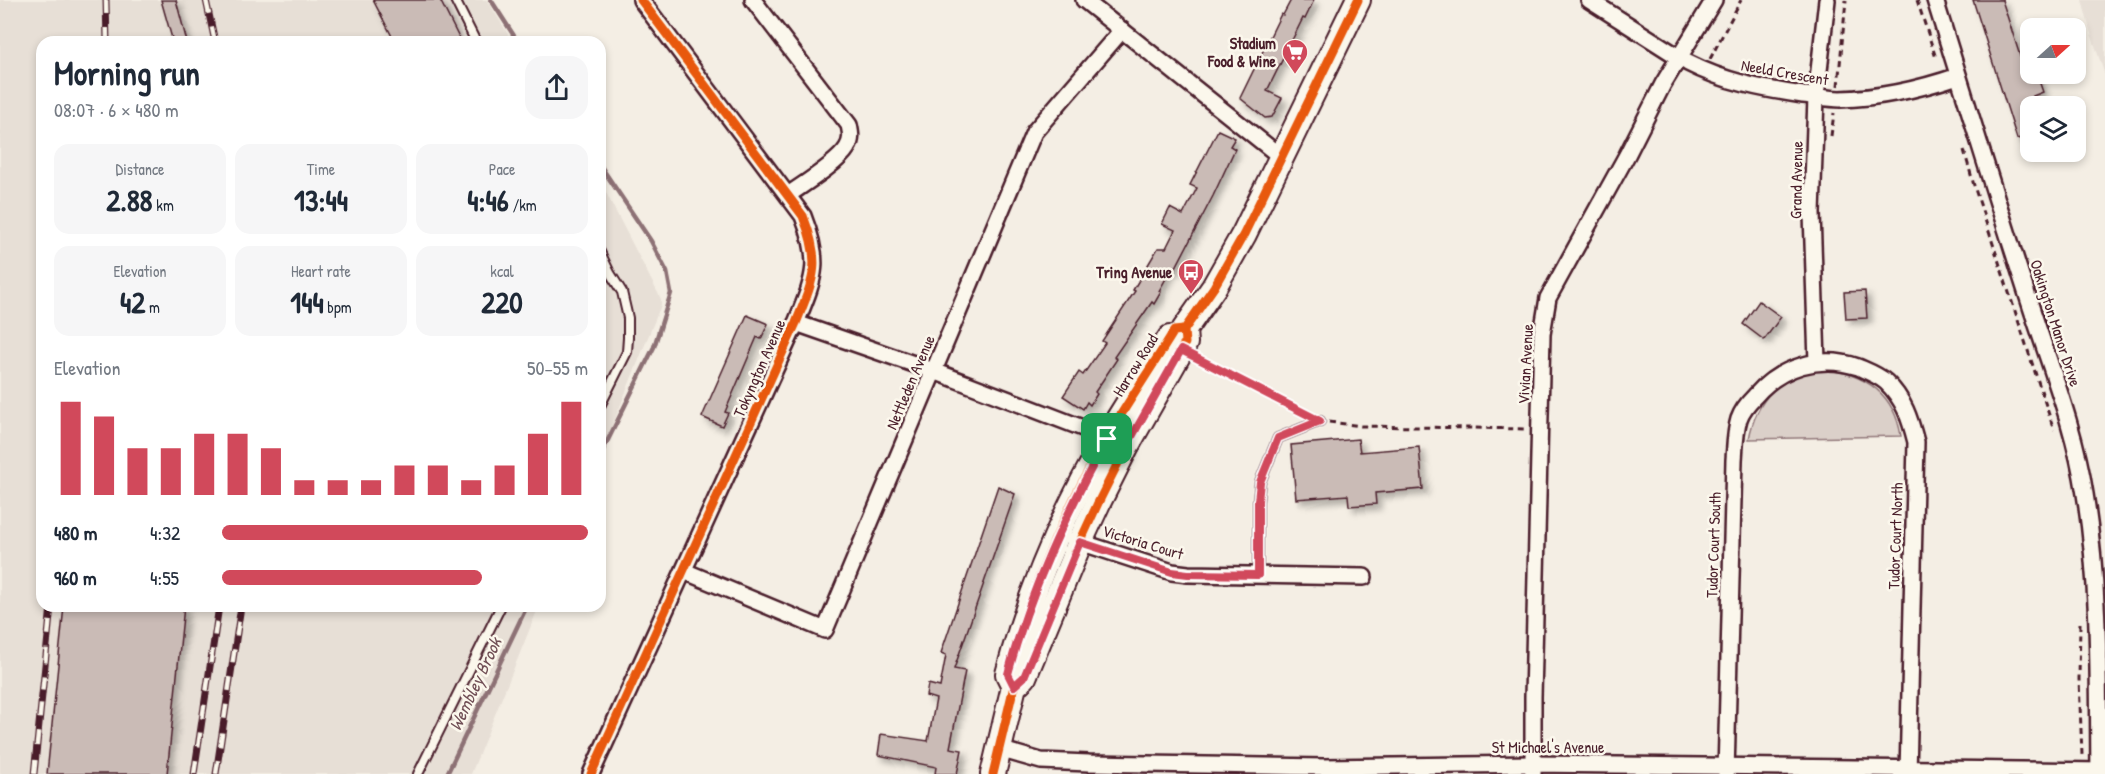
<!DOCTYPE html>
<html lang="en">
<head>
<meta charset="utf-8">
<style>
  body { margin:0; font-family:"Patrick Hand",sans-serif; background:#f6f6f7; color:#1f2937; height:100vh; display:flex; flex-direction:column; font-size:22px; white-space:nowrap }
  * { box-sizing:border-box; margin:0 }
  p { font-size:20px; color:#747a83 }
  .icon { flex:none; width:33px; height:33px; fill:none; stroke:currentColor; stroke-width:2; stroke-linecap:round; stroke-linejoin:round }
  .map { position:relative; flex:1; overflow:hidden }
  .drawer { position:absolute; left:36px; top:36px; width:570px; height:576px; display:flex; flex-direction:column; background:#fff; border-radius:18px; box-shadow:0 3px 9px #0003 }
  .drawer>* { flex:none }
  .needle { width:39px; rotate:69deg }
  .tools { position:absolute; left:2020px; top:18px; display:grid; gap:12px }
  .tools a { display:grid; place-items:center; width:66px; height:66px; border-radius:12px; background:#fff; box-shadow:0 3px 9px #0003; font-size:30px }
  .pin { position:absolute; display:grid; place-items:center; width:51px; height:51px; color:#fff; margin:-26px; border-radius:12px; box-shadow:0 3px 9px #0006 }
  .round { display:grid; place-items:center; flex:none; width:63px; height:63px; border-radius:18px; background:#f6f6f7 }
  .summary { display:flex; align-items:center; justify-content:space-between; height:102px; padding:0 18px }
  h1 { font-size:33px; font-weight:800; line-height:45px }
  .stats { display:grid; grid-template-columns:repeat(3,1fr); gap:9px; height:102px; padding:6px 18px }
  .stats div { display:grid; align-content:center; border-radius:15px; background:#f6f6f7; text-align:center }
  .stats b { font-size:30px; font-weight:800 }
  .stats small { font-size:16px; font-weight:400 }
  .stats p { font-size:16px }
  .chart { height:168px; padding:12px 18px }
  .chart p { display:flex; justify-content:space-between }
  .chart svg { width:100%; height:108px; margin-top:6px; stroke:#d1495b; stroke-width:6 }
  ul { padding:0 18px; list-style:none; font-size:20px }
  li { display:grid; grid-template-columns:96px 72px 1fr; align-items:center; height:45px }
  li i { height:15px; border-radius:8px; background:#d1495b }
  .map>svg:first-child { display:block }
  .built { fill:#e7dfd6 }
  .green { fill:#dbd0c9; stroke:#92787a; stroke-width:1.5 }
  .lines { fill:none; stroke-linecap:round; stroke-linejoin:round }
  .stream { stroke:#8d7174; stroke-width:4.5 }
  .building { fill:#cabbb6; stroke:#4a1f2b; stroke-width:1.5; filter:url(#shadow) }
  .lane-casing { stroke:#4a1f2b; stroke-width:12 }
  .street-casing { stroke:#4a1f2b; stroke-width:20 }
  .primary-casing { stroke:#4a1f2b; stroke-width:28 }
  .path { stroke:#4a1f2b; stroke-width:3; stroke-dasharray:6 4.5; stroke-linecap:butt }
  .lane { stroke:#fbf7ec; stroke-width:8 }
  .street { stroke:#fbf7ec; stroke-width:15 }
  .primary { stroke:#fbf7ec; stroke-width:24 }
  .rail-casing { stroke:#4a1f2b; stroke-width:7 }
  .rail { stroke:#fbf7ec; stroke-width:4.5; stroke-dasharray:14; stroke-linecap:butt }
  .cycleway-casing { stroke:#fbf7ec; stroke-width:13 }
  .cycleway { stroke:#e8590c; stroke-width:9 }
  .route-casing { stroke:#fff; stroke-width:12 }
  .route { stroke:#d1495b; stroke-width:8 }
  .labels { text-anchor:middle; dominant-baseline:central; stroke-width:5; stroke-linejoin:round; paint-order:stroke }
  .poi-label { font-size:16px; font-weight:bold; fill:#4a1f2b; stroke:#fbf7ec; text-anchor:end }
  .street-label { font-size:16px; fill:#4a1f2b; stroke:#fbf7ec }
  .water-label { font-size:18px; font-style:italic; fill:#714f56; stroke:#fbf7ec }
</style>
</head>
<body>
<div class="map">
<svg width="2105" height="774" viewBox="0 0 2105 774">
  <defs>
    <filter id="shadow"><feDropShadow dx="5" dy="5" stdDeviation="3" flood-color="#0004"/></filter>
  </defs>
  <rect width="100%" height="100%" fill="#f4eee4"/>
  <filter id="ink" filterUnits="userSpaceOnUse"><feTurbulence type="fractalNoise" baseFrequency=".0167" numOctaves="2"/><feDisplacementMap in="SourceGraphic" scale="12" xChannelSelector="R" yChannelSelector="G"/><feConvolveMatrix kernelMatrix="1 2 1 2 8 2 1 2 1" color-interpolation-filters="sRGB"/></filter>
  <g filter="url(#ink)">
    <g class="built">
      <path d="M0,0H487L513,42H42V606H539L471,774H0Z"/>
      <path d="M2082,0H2105V75L2091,34Z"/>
      <path d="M600,181L661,299V305L600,456Z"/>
    </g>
    <path class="green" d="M1821,369C1863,373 1894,392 1901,436L1749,439C1756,400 1780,374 1821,369Z"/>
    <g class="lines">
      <g class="stream">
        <path d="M491,0L518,42"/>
        <path d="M600,165L651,241L667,272L671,293L654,347L600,456"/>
        <path d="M447,774L527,606"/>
      </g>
    </g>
    <g class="building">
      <path d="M161,0H176L187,42H173Z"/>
      <path d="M373,0H440L461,42H395Z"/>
      <path d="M1291,0H1314L1305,19L1303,18L1267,91L1282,98L1272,117L1265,118L1240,98L1281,14L1283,15Z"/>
      <path d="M1973,0H2002L2022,62L2031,59V77L2037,75L2043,92L2033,96L2036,106H2031V135L2017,139Z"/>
      <path d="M1218,130L1235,138L1230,146L1235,149L1213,196L1175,269L1172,268L1159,291L1161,292L1154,304L1152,302L1114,357L1117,359L1095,392L1097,394L1090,405L1087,402L1083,409L1063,396L1079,372L1083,375L1105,343L1102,341L1135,291L1133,290L1158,248H1166L1175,230L1162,224L1170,208L1183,215L1197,188L1190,185Z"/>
      <path d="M1865,291L1867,318L1846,319L1844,292Z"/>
      <path d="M1759,301L1781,317L1764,340L1743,324Z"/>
      <path d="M747,315L768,324L761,339L757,337L725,412L728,413L722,426L702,417Z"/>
      <path d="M1358,439L1360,452L1419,447L1423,489L1375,493L1376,504L1349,506L1348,495L1296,499L1291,445Z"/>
      <path d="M998,486L1015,494L954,669L965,671L950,748L962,750L957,774H935L936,767L878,755L881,734L928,741L936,699L926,696L928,684L940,687L946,655L941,653Z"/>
      <path d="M64,606H184L167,774H47Z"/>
    </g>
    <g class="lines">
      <g class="lane-casing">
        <g id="lane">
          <path d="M455,0L476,42"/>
          <path d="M600,252L610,273L622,292L628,318V338L627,352L600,406"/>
          <path d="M1258,575V501L1260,482L1278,438L1320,421"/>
          <path d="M418,774L501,606"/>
        </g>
      </g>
      <g class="street-casing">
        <g id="street">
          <path d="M753,0L849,125C851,134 852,140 847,148C838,163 804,184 788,195"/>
          <path d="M1084,0L1281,157"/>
          <path d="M1589,0L1688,63C1725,82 1763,89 1803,95C1816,96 1828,99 1840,99C1880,98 1920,89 1958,76"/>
          <path d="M1935,0C1967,103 1998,205 2031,307C2051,369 2075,429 2085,494C2100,587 2098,680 2099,774"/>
          <path d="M796,323L934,371L1093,432L1113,441"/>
          <path d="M1817,362L1812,213L1816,97L1827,0"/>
          <path d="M1074,540L1172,572L1188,574L1364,577"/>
          <path d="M684,571L825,630L1034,132L1122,30"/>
          <path d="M999,749L1041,761L1089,763L1324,767L1533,764L2105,771"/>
          <path d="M591,774L796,323C814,278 822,264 803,216L641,0"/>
          <path d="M1533,774V697L1542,334L1548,298L1627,155L1663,84L1714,0"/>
          <path d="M1726,774L1734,460C1735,447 1735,432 1739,419C1742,410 1748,403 1755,396C1780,367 1820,354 1858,367C1867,371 1878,375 1886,382C1904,399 1910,419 1916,442L1908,774"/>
        </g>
      </g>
      <g class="primary-casing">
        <g id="primary">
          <path d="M1014,686L1008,674C1030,591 1064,511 1107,438C1127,404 1149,371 1170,338"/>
          <path d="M993,774L1014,686L1024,677L1080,542L1098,503L1126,447L1185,343L1184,330L1214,287L1244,234L1358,0"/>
        </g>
      </g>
      <g class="path">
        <path d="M1917,0L1936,58"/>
        <path d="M1710,59L1741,0"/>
        <path d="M1838,86L1846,0"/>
        <path d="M1831,136L1834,113"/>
        <path d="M1964,150L1975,189L2054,430"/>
        <path d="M1197,358L1306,414"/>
        <path d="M1329,422L1361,426L1526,429"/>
        <path d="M2080,623L2079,679L2082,755"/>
      </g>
      <use href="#lane" class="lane"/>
      <use href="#street" class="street"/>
      <use href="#primary" class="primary"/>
      <g class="rail-casing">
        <g id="rail">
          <path d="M106,0L107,42"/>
          <path d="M206,0L215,42"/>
          <path d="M34,774L51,606"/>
          <path d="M194,774L219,606"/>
          <path d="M216,774L241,606"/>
        </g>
      </g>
      <use href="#rail" class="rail"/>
      <g class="cycleway-casing">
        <g id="cycleway">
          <path d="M1014,686L1008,674C1030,591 1064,512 1106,439C1128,402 1152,367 1174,331L1184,330"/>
          <path d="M591,774L796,323C814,278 822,264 803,216L641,0"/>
          <path d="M993,774L1014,686L1024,677L1080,542L1098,503L1126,447L1185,343L1184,330L1214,287L1244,234L1358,0"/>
        </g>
      </g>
      <use href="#cycleway" class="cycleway"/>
    </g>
  </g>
  <g class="lines" filter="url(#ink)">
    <g class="route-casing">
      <path id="route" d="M1181,350L1320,421L1278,438L1260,482L1258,501V575L1188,574L1172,572L1080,542L1024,677L1014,686L1008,674C1030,590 1066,514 1107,439L1126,447Z"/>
    </g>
    <use href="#route" class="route"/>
  </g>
  <defs>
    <g id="supermarket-pin" transform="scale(1.35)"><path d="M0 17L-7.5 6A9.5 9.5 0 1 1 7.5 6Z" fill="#d1495b" stroke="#fbf7ec"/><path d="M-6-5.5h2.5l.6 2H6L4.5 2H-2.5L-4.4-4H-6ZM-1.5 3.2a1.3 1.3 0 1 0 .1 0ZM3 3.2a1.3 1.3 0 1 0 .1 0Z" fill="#fff"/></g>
    <g id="bus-pin" transform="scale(1.35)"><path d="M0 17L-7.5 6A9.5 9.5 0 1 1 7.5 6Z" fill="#d1495b" stroke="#fbf7ec"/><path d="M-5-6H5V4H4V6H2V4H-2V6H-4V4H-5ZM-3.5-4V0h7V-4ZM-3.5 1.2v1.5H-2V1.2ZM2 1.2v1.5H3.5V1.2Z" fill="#fff"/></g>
  </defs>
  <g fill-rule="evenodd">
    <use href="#supermarket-pin" x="1295" y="52"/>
    <use href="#bus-pin" x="1191" y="272"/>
  </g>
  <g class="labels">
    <g class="poi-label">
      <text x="1276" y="43">Stadium<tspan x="1276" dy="18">Food &amp; Wine</tspan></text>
      <text x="1172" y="272">Tring Avenue</text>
    </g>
    <g class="street-label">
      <text transform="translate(1785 72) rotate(10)">Neeld Crescent</text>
      <text transform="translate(1796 180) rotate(-89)">Grand Avenue</text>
      <text transform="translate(2056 323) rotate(72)">Oakington Manor Drive</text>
      <text transform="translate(1525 364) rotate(-87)">Vivian Avenue</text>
      <text transform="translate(1135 365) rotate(-58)">Harrow Road</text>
      <text transform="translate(759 368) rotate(-66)">Tokyngton Avenue</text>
      <text transform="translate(910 382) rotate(-67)">Nettleden Avenue</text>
      <text transform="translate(1895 536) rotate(-88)">Tudor Court North</text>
      <text transform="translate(1143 542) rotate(17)">Victoria Court</text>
      <text transform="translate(1713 545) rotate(-88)">Tudor Court South</text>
      <text x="1548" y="747">St Michael's Avenue</text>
    </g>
    <g class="water-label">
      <text transform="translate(475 684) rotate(-65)">Wembley Brook</text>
    </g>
  </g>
</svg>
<div class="tools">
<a><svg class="needle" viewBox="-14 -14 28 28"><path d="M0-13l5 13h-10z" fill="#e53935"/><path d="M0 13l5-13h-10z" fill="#747a83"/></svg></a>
<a><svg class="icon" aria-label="layers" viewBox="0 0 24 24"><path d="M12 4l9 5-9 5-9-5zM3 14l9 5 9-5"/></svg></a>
</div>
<div class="pin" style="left:1107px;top:439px;background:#1e9e55"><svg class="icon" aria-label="arrive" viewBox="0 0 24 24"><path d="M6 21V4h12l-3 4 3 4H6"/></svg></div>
<section class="drawer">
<div class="summary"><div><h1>Morning run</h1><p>08:07 · 6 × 480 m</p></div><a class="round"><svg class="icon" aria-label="share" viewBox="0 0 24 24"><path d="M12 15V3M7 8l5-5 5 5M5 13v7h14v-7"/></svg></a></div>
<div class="stats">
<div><p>Distance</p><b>2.88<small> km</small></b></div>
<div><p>Time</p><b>13:44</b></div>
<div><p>Pace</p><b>4:46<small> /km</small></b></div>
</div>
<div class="stats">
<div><p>Elevation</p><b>42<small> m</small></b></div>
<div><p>Heart rate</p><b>144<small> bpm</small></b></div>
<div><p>kcal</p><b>220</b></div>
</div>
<div class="chart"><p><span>Elevation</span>50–55 m</p>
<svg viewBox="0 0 160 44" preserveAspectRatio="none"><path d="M5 44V6M15 44V12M25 44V25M35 44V25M45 44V19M55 44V19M65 44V25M75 44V38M85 44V38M95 44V38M105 44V32M115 44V32M125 44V38M135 44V32M145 44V19M155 44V6"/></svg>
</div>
<ul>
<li><b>480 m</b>4:32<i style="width:100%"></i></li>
<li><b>960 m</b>4:55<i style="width:71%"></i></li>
</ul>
</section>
</div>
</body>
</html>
